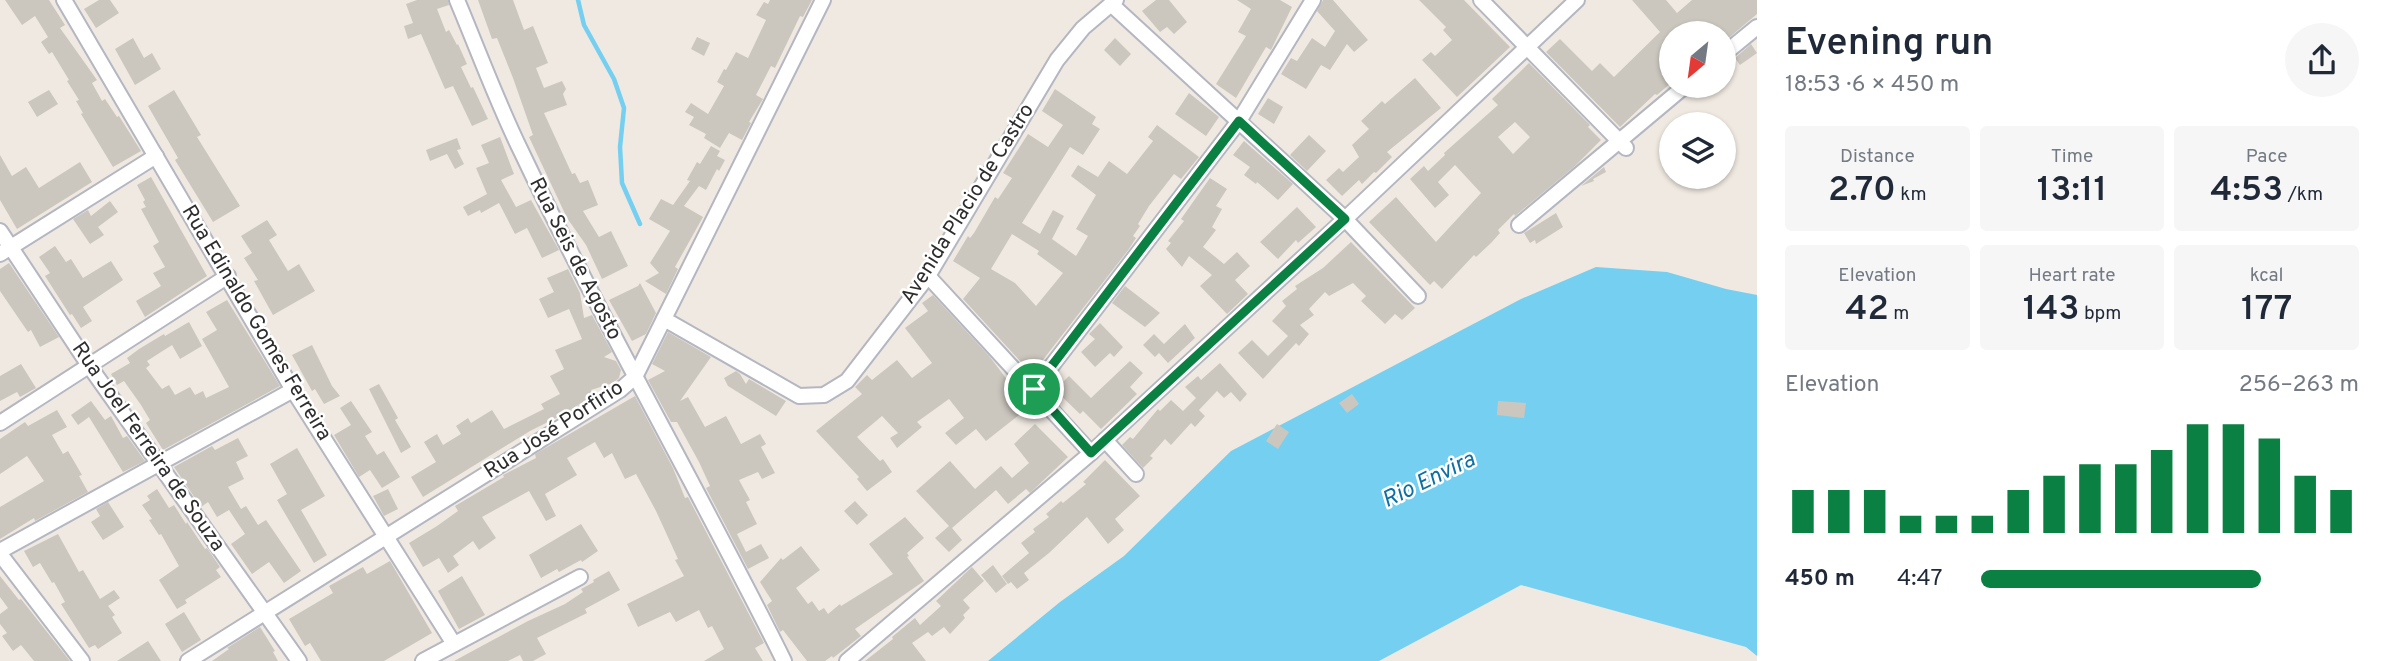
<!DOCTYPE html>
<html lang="en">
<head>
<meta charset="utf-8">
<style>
  body { margin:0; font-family:Overpass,sans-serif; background:#f6f6f7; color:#1f2937; height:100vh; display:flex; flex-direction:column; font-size:26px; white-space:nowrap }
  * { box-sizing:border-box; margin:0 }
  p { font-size:23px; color:#747a83 }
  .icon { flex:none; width:38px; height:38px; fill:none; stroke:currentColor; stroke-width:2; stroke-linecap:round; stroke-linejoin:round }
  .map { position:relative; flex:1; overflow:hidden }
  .drawer { display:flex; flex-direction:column; background:#fff; width:630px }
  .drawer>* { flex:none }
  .needle { width:46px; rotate:209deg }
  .tools { position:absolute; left:1659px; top:21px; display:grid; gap:14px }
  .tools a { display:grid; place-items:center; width:77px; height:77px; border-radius:50%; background:#fff; box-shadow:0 2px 5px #0004; font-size:35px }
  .pin { position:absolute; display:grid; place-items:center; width:60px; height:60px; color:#fff; margin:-30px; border:4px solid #fff; border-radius:50%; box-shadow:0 2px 7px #0007 }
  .round { display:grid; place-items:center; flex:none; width:74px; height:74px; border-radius:37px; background:#f6f6f7 }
  .headline { display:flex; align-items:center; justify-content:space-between; height:119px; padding:0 28px }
  h1 { font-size:38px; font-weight:600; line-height:52px }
  .figures { display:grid; grid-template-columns:repeat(3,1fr); gap:10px; height:119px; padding:7px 28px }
  .figures div { display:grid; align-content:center; border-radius:7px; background:#f6f6f7; text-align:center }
  .figures b { font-size:35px; font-weight:600 }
  .figures small { font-size:19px; font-weight:400 }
  .figures p { font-size:19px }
  .chart { height:196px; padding:14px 28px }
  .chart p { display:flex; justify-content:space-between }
  .chart svg { width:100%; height:126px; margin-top:7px; stroke:#0b8043; stroke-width:6 }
  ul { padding:0 28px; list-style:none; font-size:23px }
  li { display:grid; grid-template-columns:112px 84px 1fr; align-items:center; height:52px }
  li i { height:18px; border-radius:9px; background:#0b8043 }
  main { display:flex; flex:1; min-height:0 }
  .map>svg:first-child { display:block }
  .water { fill:#75cff0 }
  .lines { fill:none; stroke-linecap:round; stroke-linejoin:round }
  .stream { stroke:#75cff0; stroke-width:4.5 }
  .building { fill:#cbc7bf; fill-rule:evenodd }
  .minor-casing { stroke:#b4b7c1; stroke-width:18 }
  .minor { stroke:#fff; stroke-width:14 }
  .route-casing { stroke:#fff; stroke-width:14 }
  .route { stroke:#0b8043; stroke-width:9 }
  .labels { text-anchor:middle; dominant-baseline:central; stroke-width:5; stroke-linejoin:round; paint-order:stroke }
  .street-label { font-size:21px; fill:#2e2e2e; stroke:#fff }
  .water-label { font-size:23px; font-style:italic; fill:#0d6fa3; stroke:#fff }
</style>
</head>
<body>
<main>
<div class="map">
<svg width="1757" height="661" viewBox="0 0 1757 661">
  <rect width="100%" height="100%" fill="#efe9e1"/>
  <path class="water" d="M1596,267L1667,272L1726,289L1757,295V656L1746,647L1521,585L1379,661H988L1060,602L1124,556L1231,451L1521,299Z"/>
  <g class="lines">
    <path class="stream" d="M578,0L584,25L614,79L624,108L620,147L622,183L640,224"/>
  </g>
  <g class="building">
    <path d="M5,0H49L65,25L60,28L97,80L92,83L102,101L105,99L117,117L119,116L141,151L113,167L81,114L83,113L76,101L79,100L67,81L69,80L52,52L49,54L41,42L48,37L35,16L22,25Z"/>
    <path d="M99,0H110L119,13L96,28L84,9Z"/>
    <path d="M417,0H448L449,5L437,9L446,32L449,30L457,45L458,44L467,64L461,67L471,88L473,87L488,119L472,126L453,86L445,89L421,34L408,39L404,26L413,23L406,4Z"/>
    <path d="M478,0H513L524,30L533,26L548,63L536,68L544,88L562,81L566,89L563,94L567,105L544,113L572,174L575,173L580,183L588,180L598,205L583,211L599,237L611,231L628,266L602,279L586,245L567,218L529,137L533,135L513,78L497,38L492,39Z"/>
    <path d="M770,0H812L803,17L800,16L775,68L771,66L756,95L763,99L749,122L751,123L742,140L729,133L720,148L704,138L706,134L689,125L694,117L685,112L691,103L708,114L724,86L717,82L724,69L726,70L736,52L748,58L766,20L756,15L764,2L768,4Z"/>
    <path d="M1156,0H1169L1187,22L1174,34L1167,27L1160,32L1142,11Z"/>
    <path d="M1237,0H1280L1292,7L1271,50L1266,47L1236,98L1216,84L1246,36L1238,32L1251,9Z"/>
    <path d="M1323,0H1333L1368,40L1354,52L1347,44L1330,70L1321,65L1306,89L1281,74L1291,58L1297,61L1312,38L1325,47L1335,31L1317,11Z"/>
    <path d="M1419,0H1464L1510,47L1457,97L1422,60L1431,52L1435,56L1452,40L1443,30L1446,27Z"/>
    <path d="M1632,0H1666L1677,13L1692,0H1757V14L1724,42V33H1671V83L1657,95L1655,94L1620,127L1546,52L1560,39L1592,71L1600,63L1614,77L1660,32Z"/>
    <path d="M697,37L710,43L704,56L691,49Z"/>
    <path d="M133,38L144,58L152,53L161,69L135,85L115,49Z"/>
    <path d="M1115,38L1131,54L1120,66L1104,50Z"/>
    <path d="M1751,44L1757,53L1740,65L1735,58Z"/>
    <path d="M1529,63L1590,125L1588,127L1601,140L1575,166L1515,216L1514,214L1498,230L1500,233L1491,243L1476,257L1474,255L1442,289L1434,281L1430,285L1369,222L1396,197L1436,242L1481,193L1455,165L1438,182L1449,195L1435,208L1410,179L1424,166L1428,171L1445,155L1444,153L1498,105L1492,99ZM1515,122L1530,137L1513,154L1498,137Z"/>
    <path d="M1415,78L1441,108L1387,152L1392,157L1376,173L1374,172L1362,184L1359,180L1342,196L1326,180L1339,168L1343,172L1359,157L1352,145L1369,129L1361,121L1382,101L1385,104Z"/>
    <path d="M1055,89L1096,117L1092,124L1100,129L1083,155L1070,147L1022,223L1040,234L1053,210L1064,216L1052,239L1076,256L1088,236L1076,229L1096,195L1071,176L1078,165L1098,177L1109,161L1127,174L1153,141L1148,137L1157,125L1199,157L1181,179L1174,174L1149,206L1138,224L1140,226L1133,236L1136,238L1129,249L1032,374L963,299L980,278L953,261L968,236L970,238L974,233L995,197L998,199L1012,178L1003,173L1028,134L1048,147L1063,125L1042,111ZM1012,234L1039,251L1037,254L1063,273L1036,306L1015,283L991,269Z"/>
    <path d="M49,90L58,104L37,117L28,102Z"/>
    <path d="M174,90L201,135L197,137L240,206L213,222L175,160L178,158L148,106Z"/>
    <path d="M1189,93L1219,117L1206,136L1175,114Z"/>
    <path d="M1268,98L1283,107L1274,124L1258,114Z"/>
    <path d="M1309,135L1326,151L1307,171L1290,155Z"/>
    <path d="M500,137L514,174L501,180L516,207L531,200L559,250L542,258L527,228L515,234L499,203L481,213L480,210L468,216L463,207L487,194L476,168L489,163L481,145Z"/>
    <path d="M457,138L461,149L457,150L464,164L455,169L447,154L430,161L426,150Z"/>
    <path d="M1244,141L1293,184L1278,200L1257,182L1256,184L1244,175L1250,167L1233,155Z"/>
    <path d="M711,146L720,151L717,156L725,160L719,171L717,169L706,190L699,186L684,206L703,217L675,267L678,269L666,294L645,281L659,273L650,263L670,231L649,219L661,199L673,205L690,181L687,180L697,162L700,164Z"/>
    <path d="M0,155L12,176L26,167L39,188L80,162L92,182L17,229L0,200Z"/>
    <path d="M1604,167L1606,172L1593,179L1594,181L1581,186Z"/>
    <path d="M151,177L207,276L145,317L136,301L161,286L153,273L165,267L153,246L159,242L141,209L146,207L143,202L145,200L137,185Z"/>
    <path d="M1210,178L1227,189L1216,206L1222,209L1212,227L1216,230L1203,247L1224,264L1237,252L1250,266L1235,280L1248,294L1227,314L1200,286L1212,275L1189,256L1182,267L1166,249L1171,243L1168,241L1184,221L1181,219Z"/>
    <path d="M110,201L118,212L98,227L104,235L90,244L73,219L88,210L91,216Z"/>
    <path d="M1297,207L1316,227L1298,243L1296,240L1278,259L1260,242Z"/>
    <path d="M1556,213L1563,227L1536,244L1535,240L1530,243L1524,233Z"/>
    <path d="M267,220L277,235L269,240L288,271L299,264L315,291L273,315L254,281L258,280L244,258L252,253L241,236Z"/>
    <path d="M1351,242L1415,308L1402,320L1395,314L1385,324L1361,301L1366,296L1353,283L1329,296L1325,292L1309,309L1314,315L1300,325L1309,334L1299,346L1296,343L1263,379L1238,353L1252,340L1268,356L1288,336L1272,321L1286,306L1282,301L1297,289L1295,286L1323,268Z"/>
    <path d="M55,246L66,262L71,259L83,278L111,261L123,280L83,307L92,321L81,328L72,314L70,315L45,276L50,273L39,257Z"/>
    <path d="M9,263L59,337L40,347L31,330L28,332L0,291V269Z"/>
    <path d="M568,269L580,293L584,318L592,315L612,352L604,357L616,361L621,370L619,378L613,383L591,390L594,395L564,414L530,431L423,497L411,477L436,462L424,442L437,434L443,445L461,434L456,426L468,418L471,423L492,410L504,429L544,409L541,404L560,394L550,376L564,369L555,350L582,339L569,309L548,318L539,299L554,292L547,278Z"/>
    <path d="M640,283L656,313L646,334L632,341L609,300L638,286Z"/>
    <path d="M1125,286L1160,313L1145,327L1112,303Z"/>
    <path d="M933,295L990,357L1011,385L1013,383L1033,404L986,441L976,429L956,445L945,433L964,418L949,399L917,422L922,427L897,448L890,438L898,433L882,416L857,437L880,461L883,459L892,472L867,491L857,479L859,477L816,431L862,394L855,387L867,375L872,380L897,360L912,378L932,363L905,328L928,311L922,303Z"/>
    <path d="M227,300L280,386L163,450L146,423L150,420L141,405L124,381L117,385L111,374L130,363L127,358L139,349L164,334L165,336L189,322L202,346L180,359L172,345L147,361L150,365L146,368L162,389L169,385L175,395L190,387L195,395L203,391L206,398L229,387L202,339L217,330L206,312Z"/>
    <path d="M1100,323L1123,347L1114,357L1110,353L1095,367L1081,352L1095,339L1089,334Z"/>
    <path d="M1185,324L1195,338L1168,363L1159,353L1155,357L1143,345L1154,334L1164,344Z"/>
    <path d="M668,332L711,357L680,401L688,397L705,427L726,416L741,444L760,434L766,444L761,447L775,473L762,479L758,472L739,480L750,500L746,502L757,524L737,534L746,552L761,544L769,558L748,569L706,488L710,486L699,462L677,422H671L648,380L665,371L652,364Z"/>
    <path d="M312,345L332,386L340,396L324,404L315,389L312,391L292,355Z"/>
    <path d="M1130,361L1143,373L1130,387L1137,394L1101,429L1083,411L1080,414L1055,390L1069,376L1091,398Z"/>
    <path d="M1220,363L1247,394L1240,402L1231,392L1224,398L1217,391L1199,410L1205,416L1195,427L1191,423L1171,445L1165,439L1150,456L1153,458L1143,468L1122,445L1130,437L1133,439L1158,409L1160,411L1171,400L1183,411L1196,398L1185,387L1198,376L1201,380Z"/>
    <path d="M21,364L36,388L20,397L17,392L0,401V376Z"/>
    <path d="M736,371L740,374L746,384L749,379L786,401L776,416L728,386L724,378Z"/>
    <path d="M379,384L398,418L395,420L411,447L401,453L369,389Z"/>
    <path d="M1352,394L1359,404L1347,413L1339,403Z"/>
    <path d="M635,396L673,468L685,498L688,497L764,643L755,648L763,661H704L724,649L712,626L708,628L699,610L676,622L670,612L638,627L627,604L684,576L675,560L678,559L656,511L636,474L625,479L612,453L604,458L595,442L567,458L577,475L545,494L556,516L546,521L529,491L482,517L496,538L479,550L473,541L453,556L459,565L448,573L439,558L423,567L409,543L437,526L458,511L455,506L504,477L503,475L536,458L535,454Z"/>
    <path d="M91,401L105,420L111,416L123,438L127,436L145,461L123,472L89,417L78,425L71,415Z"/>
    <path d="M351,401L372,432L365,436L377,455L384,451L400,477L382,488L370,470L359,477L334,435L351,425L340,408Z"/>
    <path d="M1498,401L1526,403L1524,418L1497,415Z"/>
    <path d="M57,410L67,427L52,435L63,454L68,451L82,475L79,476L88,492L35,521L34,518L0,539V507L44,481L27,456L0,474V439L25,422L28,426Z"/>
    <path d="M1035,424L1068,457L1030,493L1026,489L1008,504L996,490L952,528L962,540L949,552L935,538L949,526L916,491L950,461L975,489L1001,466L1012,478L1029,463L1014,444Z"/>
    <path d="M1277,424L1289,432L1278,449L1266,441Z"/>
    <path d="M238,438L248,456L236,462L244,479L228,487L241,509L246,506L258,525L266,520L301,571L284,583L269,562L252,574L231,544L245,534L229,510L217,517L208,502L201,507L174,467L212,446L215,450Z"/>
    <path d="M297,448L325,496L301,510L327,555L314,563L277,500L287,494L270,464Z"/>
    <path d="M1105,460L1140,496L1115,519L1124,530L1108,544L1087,517L1049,553L1024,573L1029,580L1017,589L1011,582L1008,584L1002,576L1029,553L1021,543L1035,532L1033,529L1049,517L1046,514L1061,501L1063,503L1086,484L1083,482Z"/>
    <path d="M157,489L169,508L174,505L186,524L187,522L205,549L207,548L220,567L216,570L221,577L185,600L187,603L177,609L159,580L179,566L161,534L159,535L149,520L152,519L142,505L150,500L147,496Z"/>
    <path d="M388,489L398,509L384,516L373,496Z"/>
    <path d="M855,501L868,515L857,525L844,511Z"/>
    <path d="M108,502L124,527L103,540L91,522L100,516L96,509Z"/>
    <path d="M905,517L924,538L907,553L909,556L907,557L924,581L855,629L861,636L833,658L832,656L825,661H807L783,630L780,632L767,605L772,601L760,582L781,558L783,560L801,546L820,570L796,588L808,604L812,601L819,611L824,608L828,614L840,604L841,606L893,574L869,544Z"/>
    <path d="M581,524L598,551L582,562L581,560L559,572L557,569L541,578L529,555Z"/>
    <path d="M58,534L79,572L83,570L100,599L114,590L120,598L108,606L115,615L112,617L122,633L98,649L95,645L89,648L61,604L65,602L54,582L52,583L40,563L33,567L24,551Z"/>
    <path d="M390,561L432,633L384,661H321L310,643L305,646L289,619L333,593L329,586L363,567L367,574Z"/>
    <path d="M993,565L1007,584L996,593L981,575Z"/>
    <path d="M972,567L984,581L963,600L970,608L963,615L965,618L950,634L944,627L932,636L928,632L912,643L926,661H865L893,639L892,637L915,618L920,625L941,606L936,601Z"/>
    <path d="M609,571L620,590L585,609L587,613L537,638L546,654L533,661H523L520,655L508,661H454L528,621L565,604L583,592L581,589L594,582L593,580Z"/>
    <path d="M0,576L19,600L21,599L70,661H34L21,645L13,651L2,636L7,633L0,624V614L8,608L0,597Z"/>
    <path d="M462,576L485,615L459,629L438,591Z"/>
    <path d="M184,612L201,640L182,652L165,624Z"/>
    <path d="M260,627L275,651L273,652L278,661H212L229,649L227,648Z"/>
    <path d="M148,641L161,661H117Z"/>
  </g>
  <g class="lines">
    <g class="minor-casing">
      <g id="minor">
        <path d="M64,0L293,390L454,644"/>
        <path d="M457,0C478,50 497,102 521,151C603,324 699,490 784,661"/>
        <path d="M1481,0L1626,148"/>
        <path d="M1111,4L1345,219L1418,296"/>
        <path d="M1724,54L1757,27"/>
        <path d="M1519,225L1685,86"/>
        <path d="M0,231L90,367L299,661"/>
        <path d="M0,254L156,156"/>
        <path d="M928,276L1091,453"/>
        <path d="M664,319L799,396L824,395L847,381L928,276L1057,60L1083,28L1116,0"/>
        <path d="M1034,389L1239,121L1313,0"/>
        <path d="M0,423L228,276"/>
        <path d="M1105,440L1136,474"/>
        <path d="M0,551L293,390"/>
        <path d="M0,554L82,661"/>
        <path d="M188,661L620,390L635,377L823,0"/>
        <path d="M423,661L580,577"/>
        <path d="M847,661L1091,453L1345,219L1577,0"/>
      </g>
    </g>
    <use href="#minor" class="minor"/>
  </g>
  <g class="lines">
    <g class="route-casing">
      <path id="route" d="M1239,121L1345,219L1091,453L1034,389Z"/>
    </g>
    <use href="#route" class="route"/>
  </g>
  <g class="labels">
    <g class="street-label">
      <text transform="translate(968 204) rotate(-58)">Avenida Placio de Castro</text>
      <text transform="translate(575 259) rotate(63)">Rua Seis de Agosto</text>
      <text transform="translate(256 323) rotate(59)">Rua Edinaldo Gomes Ferreira</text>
      <text transform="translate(554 430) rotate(-33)">Rua José Porfirio</text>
      <text transform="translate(148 447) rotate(55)">Rua Joel Ferreira de Souza</text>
    </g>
    <g class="water-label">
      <text transform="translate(1429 481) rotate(-26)">Rio Envira</text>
    </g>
  </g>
</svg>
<div class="tools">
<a><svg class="needle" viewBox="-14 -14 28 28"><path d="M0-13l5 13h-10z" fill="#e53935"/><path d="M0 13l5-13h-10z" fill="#747a83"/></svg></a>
<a><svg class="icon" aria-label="layers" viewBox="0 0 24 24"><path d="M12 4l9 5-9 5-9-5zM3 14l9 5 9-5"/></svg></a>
</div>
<div class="pin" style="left:1034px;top:389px;background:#1e9e55"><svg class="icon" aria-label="arrive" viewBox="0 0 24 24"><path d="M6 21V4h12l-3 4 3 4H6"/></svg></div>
</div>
<section class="drawer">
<div class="headline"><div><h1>Evening run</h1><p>18:53 · 6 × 450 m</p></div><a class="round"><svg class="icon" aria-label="share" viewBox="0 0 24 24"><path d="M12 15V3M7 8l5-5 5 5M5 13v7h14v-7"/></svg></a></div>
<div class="figures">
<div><p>Distance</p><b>2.70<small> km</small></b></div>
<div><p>Time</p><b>13:11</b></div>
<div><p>Pace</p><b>4:53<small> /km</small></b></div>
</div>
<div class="figures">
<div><p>Elevation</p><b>42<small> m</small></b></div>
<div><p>Heart rate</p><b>143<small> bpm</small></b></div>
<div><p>kcal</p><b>177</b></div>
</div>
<div class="chart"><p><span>Elevation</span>256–263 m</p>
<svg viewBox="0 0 160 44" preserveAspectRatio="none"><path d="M5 44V29M15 44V29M25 44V29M35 44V38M45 44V38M55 44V38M65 44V29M75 44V24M85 44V20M95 44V20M105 44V15M115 44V6M125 44V6M135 44V11M145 44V24M155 44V29"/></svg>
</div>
<ul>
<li><b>450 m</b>4:47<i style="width:74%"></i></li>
</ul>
</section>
</main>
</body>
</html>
